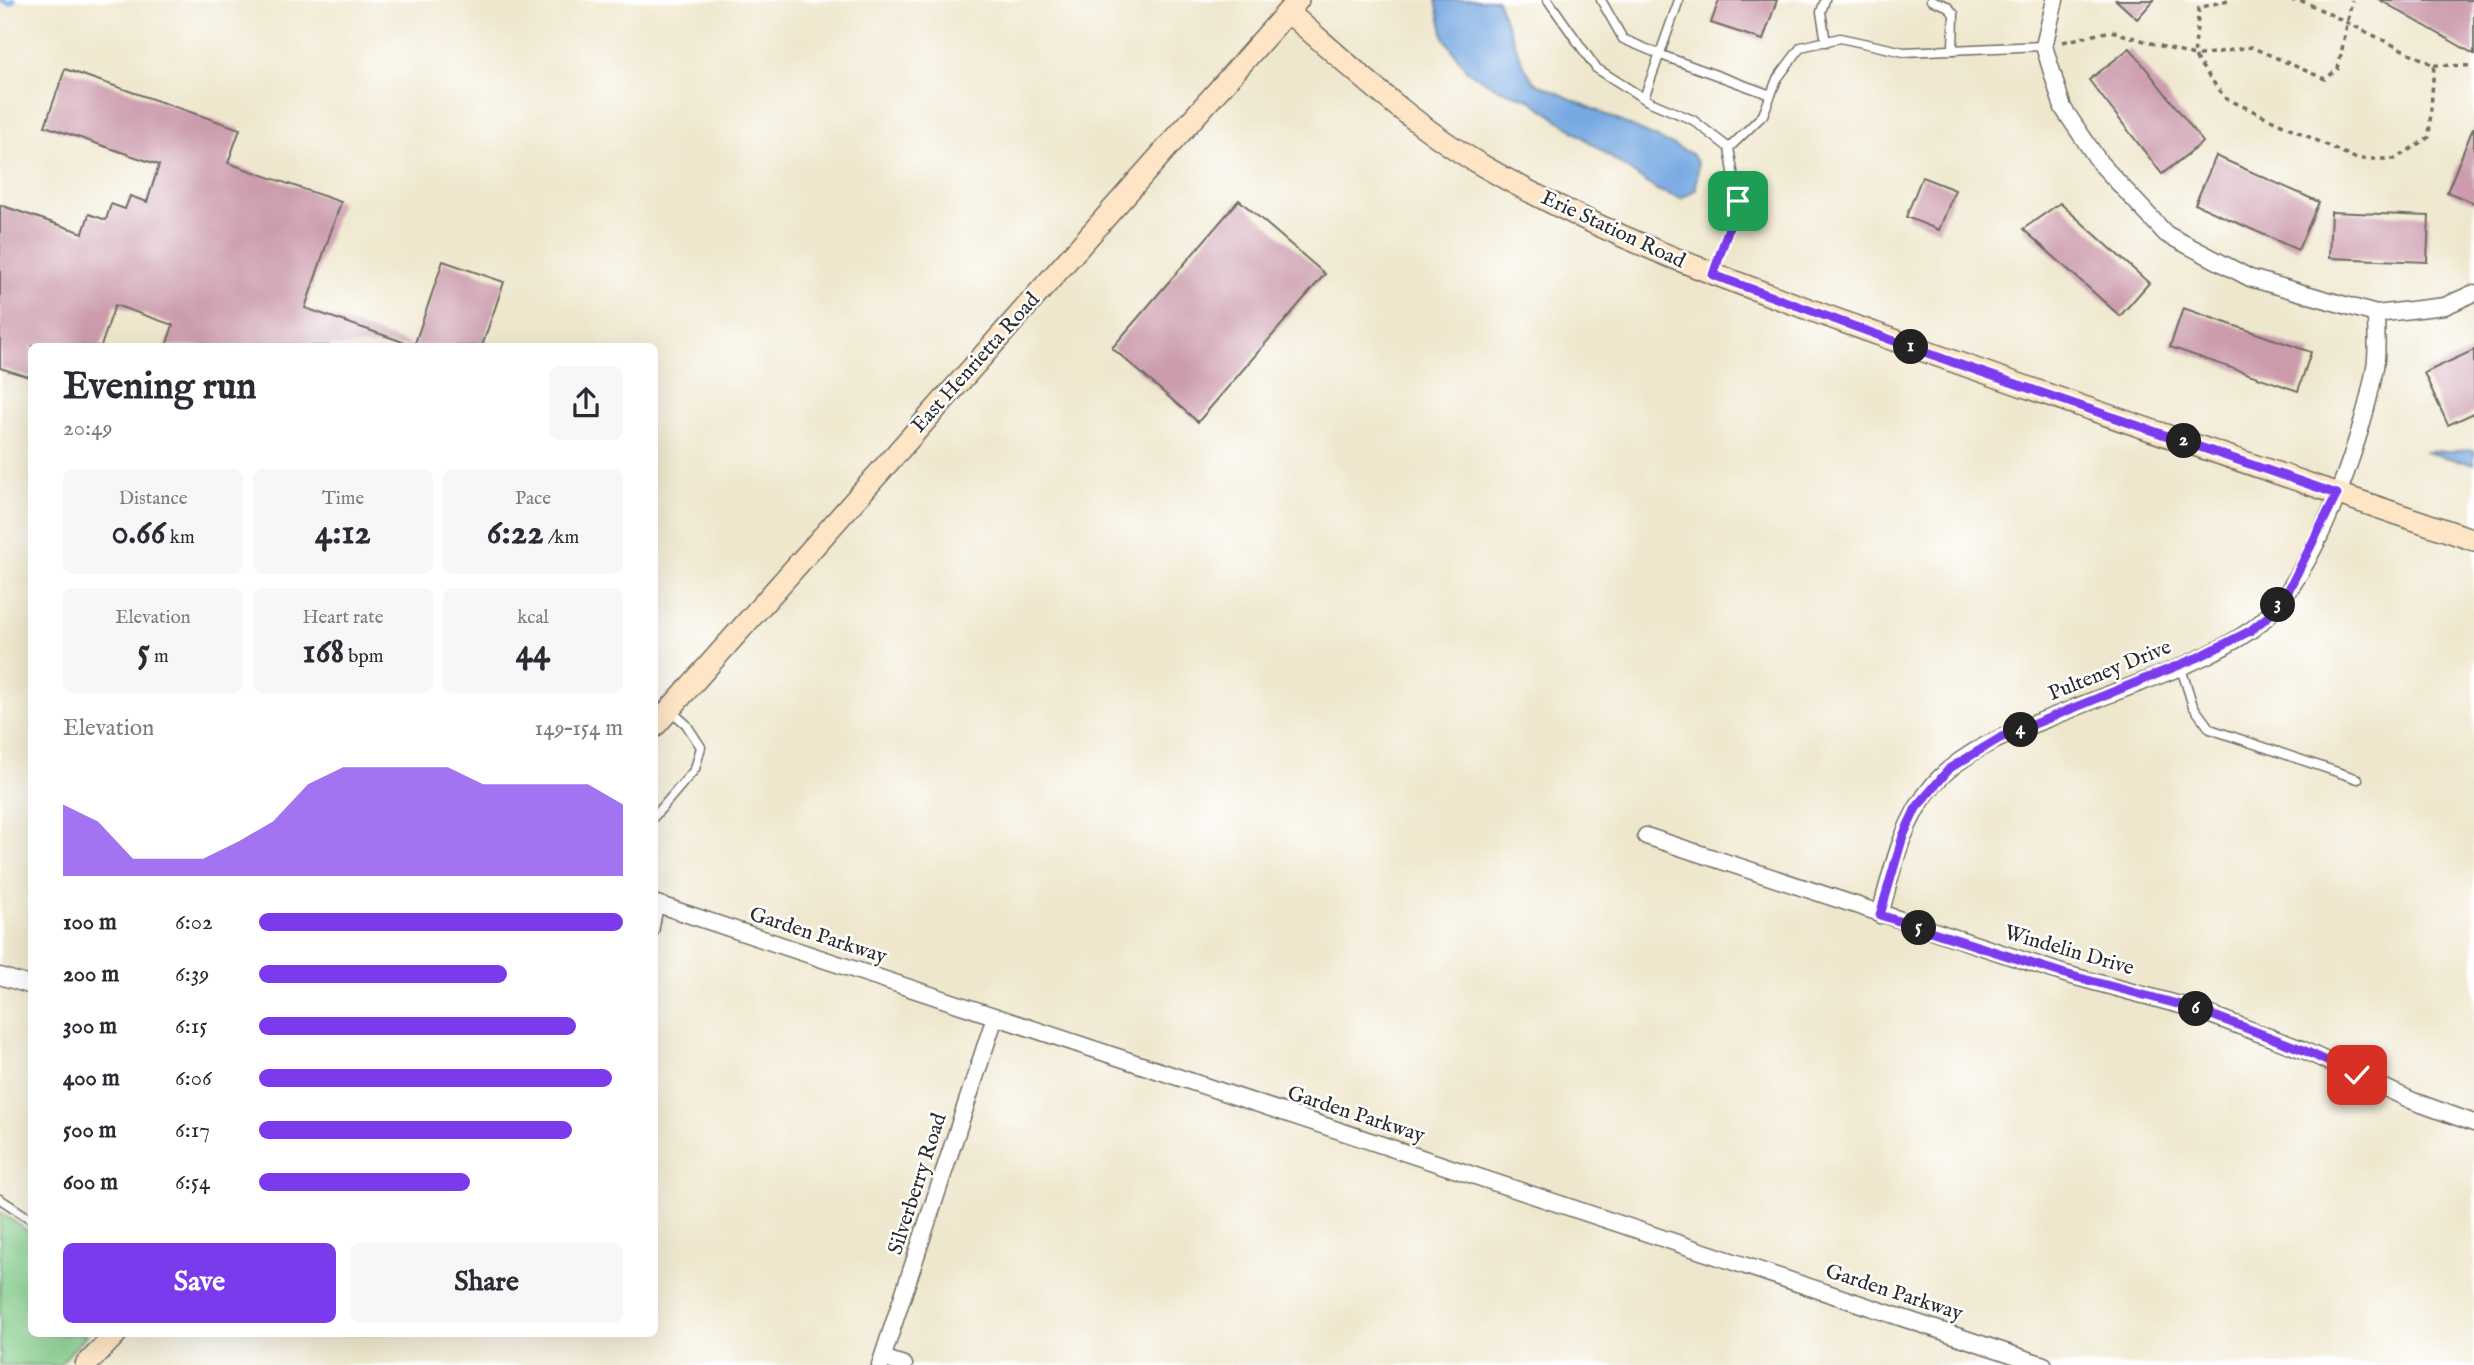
<!DOCTYPE html>
<html lang="en">
<head>
<meta charset="utf-8">
<style>
  body { margin:0; font-family:"IM FELL English",serif; background:#f7f7f7; color:#2b2b33; height:100vh; display:flex; flex-direction:column; font-size:26px; white-space:nowrap }
  * { box-sizing:border-box; margin:0 }
  p { font-size:23px; color:#7c7c81 }
  .icon { flex:none; width:38px; height:38px; fill:none; stroke:currentColor; stroke-width:2; stroke-linecap:round; stroke-linejoin:round }
  .map { position:relative; flex:1; overflow:hidden }
  .sheet { position:absolute; left:28px; top:343px; width:630px; height:994px; display:flex; flex-direction:column; background:#fff; border-radius:10px; box-shadow:0 7px 28px #0002 }
  .sheet>* { flex:none }
  .pin { position:absolute; display:grid; place-items:center; width:60px; height:60px; color:#fff; margin:-30px; border-radius:14px; box-shadow:0 4px 10px #0006 }
  .km { position:absolute; width:35px; height:35px; margin:-18px; border-radius:50%; background:#222; color:#fff; font-size:19px; line-height:35px; text-align:center }
  .round { display:grid; place-items:center; flex:none; width:74px; height:74px; border-radius:10px; background:#f7f7f7 }
  .overview { display:flex; align-items:center; justify-content:space-between; height:119px; padding:0 35px }
  h1 { font-size:38px; font-weight:700; line-height:52px }
  .figures { display:grid; grid-template-columns:repeat(3,1fr); gap:10px; height:119px; padding:7px 35px }
  .figures div { display:grid; align-content:center; border-radius:10px; background:#f7f7f7; text-align:center }
  .figures b { font-size:35px; font-weight:700 }
  .figures small { font-size:19px; font-weight:400 }
  .figures p { font-size:19px }
  .chart { height:196px; padding:14px 35px }
  .chart p { display:flex; justify-content:space-between }
  .chart svg { width:100%; height:126px; margin-top:7px; fill:#7c3aed; opacity:.7 }
  .action { display:flex; gap:14px; margin-top:auto; padding:14px 35px }
  .action a { flex:1; height:80px; border-radius:10px; background:#7c3aed; color:#fff; font-size:28px; font-weight:700; line-height:80px; text-align:center }
  .action a+a { background:#f7f7f7; color:#2b2b33 }
  ul { padding:0 35px; list-style:none; font-size:23px }
  li { display:grid; grid-template-columns:112px 84px 1fr; align-items:center; height:52px }
  li i { height:18px; border-radius:9px; background:#7c3aed }
  .map>svg:first-child { display:block }
  .green { fill:#84ce8b; stroke:#587c5b; stroke-width:2 }
  .water { fill:#76a8e2; stroke:#506a86; stroke-width:2 }
  .lines { fill:none; stroke-linecap:round; stroke-linejoin:round }
  .stream { stroke:#76a8e2; stroke-width:6 }
  .building { fill:#cc9cad }
  .lane-casing { stroke:#706d64; stroke-width:11 }
  .street-casing { stroke:#706d64; stroke-width:19 }
  .secondary-casing { stroke:#706d64; stroke-width:24 }
  .path { stroke:#706d64; stroke-width:3.5; stroke-dasharray:5 5; stroke-linecap:butt }
  .lane { stroke:#fff; stroke-width:8 }
  .street { stroke:#fff; stroke-width:16 }
  .secondary { stroke:#fde5c5; stroke-width:21 }
  .route-casing { stroke:#fff; stroke-width:14 }
  .route { stroke:#7c3aed; stroke-width:9 }
  .labels { text-anchor:middle; dominant-baseline:central; stroke-width:5; stroke-linejoin:round; paint-order:stroke }
  .street-label { font-size:21px; fill:#2b2b2b; stroke:#fff }
</style>
</head>
<body>
<div class="map">
<svg width="2474" height="1365" viewBox="0 0 2474 1365">
  <rect width="100%" height="100%" fill="#fff"/>
  <filter id="ink" filterUnits="userSpaceOnUse"><feTurbulence type="fractalNoise" baseFrequency=".0143" numOctaves="2"/><feDisplacementMap in="SourceGraphic" scale="14" xChannelSelector="R" yChannelSelector="G"/><feConvolveMatrix kernelMatrix="1 2 1 2 8 2 1 2 1" color-interpolation-filters="sRGB"/></filter>
  <filter id="wash" filterUnits="userSpaceOnUse"><feTurbulence type="fractalNoise" baseFrequency=".00686" numOctaves="4" result="noise"/><feDisplacementMap in="SourceGraphic" scale="28" xChannelSelector="R" yChannelSelector="G"/><feGaussianBlur stdDeviation="1.57" result="paint"/><feColorMatrix in="noise" values="0 0 0 0 0 0 0 0 0 0 0 0 0 0 0 0 0 1.4 0 .05"/><feComposite in="paint" operator="in"/></filter>
  <g filter="url(#wash)">
    <rect width="100%" height="100%" fill="#efe7cd"/>
    <path class="green" d="M0,1212L31,1233L32,1334H87L59,1365H0Z"/>
    <g class="water">
      <path d="M1436,0H1497L1523,64L1534,82L1692,154L1698,164L1696,189L1681,199L1657,190L1529,99L1499,89L1467,71L1444,37Z"/>
      <path d="M2474,450V464L2424,452Z"/>
    </g>
    <g class="lines">
      <path class="stream" d="M1,0L10,3L13,0"/>
    </g>
    <g id="blocks">
      <g class="building">
        <path d="M1719,0H1777L1763,40L1711,23Z"/>
        <path d="M2116,0H2154L2137,19Z"/>
        <path d="M2380,0H2474V54Z"/>
        <path d="M2130,48L2203,142L2162,174L2089,80Z"/>
        <path d="M65,69L240,129L228,163L341,202L305,308L409,344V346H166L173,325L115,305L101,346H32V378L0,368V205L83,233L89,214L106,220L111,204L125,209L130,196L147,202L159,165L45,126Z"/>
        <path d="M2473,128H2474V203L2447,192Z"/>
        <path d="M2216,156L2319,202L2298,250L2195,204Z"/>
        <path d="M1922,177L1955,190L1939,230L1906,217Z"/>
        <path d="M1239,200L1325,274L1198,422L1112,348Z"/>
        <path d="M2060,203L2149,283L2120,316L2023,229Z"/>
        <path d="M2331,212L2429,216L2427,262L2329,258Z"/>
        <path d="M443,261L504,282L482,346H414Z"/>
        <path d="M2183,308L2311,352L2298,391L2170,347Z"/>
        <path d="M2474,350V413L2448,425L2424,373Z"/>
      </g>
    </g>
  </g>
  <g filter="url(#ink)">
    <use href="#blocks" fill-opacity="0" stroke="#706d64" stroke-width="2"/>
    <g class="lines">
      <g class="lane-casing">
        <g id="lane">
          <path d="M1548,0L1596,68L1648,101L1693,120L1729,148L1738,201L1714,272"/>
          <path d="M1601,0L1623,39L1661,55L1771,95"/>
          <path d="M1825,0L1821,12L1826,42"/>
          <path d="M1931,0L1947,6L1954,14L1953,50"/>
          <path d="M1644,98L1679,0"/>
          <path d="M1729,148L1763,115L1777,79L1801,47L1840,38L1904,52L2044,46"/>
          <path d="M2180,665L2193,706L2210,729L2358,779"/>
          <path d="M654,817L695,769L701,747L686,724L671,711"/>
          <path d="M654,932L659,905"/>
          <path d="M0,1199L32,1220"/>
        </g>
      </g>
      <g class="street-casing">
        <g id="street">
          <path d="M2055,0L2044,46L2063,108L2100,163L2166,234L2250,278L2376,314L2445,306L2474,293"/>
          <path d="M1646,836L2065,974L2195,1009L2301,1049L2413,1101L2474,1123"/>
          <path d="M654,903L2044,1365"/>
          <path d="M1880,915C1892,870 1902,821 1934,784C1968,745 2025,728 2072,709C2127,686 2203,664 2251,630C2312,588 2363,439 2375,367C2378,350 2376,331 2376,314"/>
          <path d="M0,976L32,986"/>
          <path d="M883,1358L904,1365"/>
          <path d="M880,1365L995,1017"/>
        </g>
      </g>
      <g class="secondary-casing">
        <g id="secondary">
          <path d="M1288,12C1347,63 1411,124 1478,163C1604,237 1741,285 1877,334C2075,406 2275,472 2474,540"/>
          <path d="M654,727L1298,0"/>
          <path d="M86,1365L116,1334"/>
        </g>
      </g>
      <g class="path">
        <path d="M2228,0L2199,8L2194,56L2225,98L2357,159H2395L2429,137L2434,65L2305,2L2289,0"/>
        <path d="M2063,42L2111,31L2194,56L2251,47L2325,79L2338,69L2352,0"/>
        <path d="M2434,65L2474,66"/>
      </g>
      <use href="#lane" class="lane"/>
      <use href="#street" class="street"/>
      <use href="#secondary" class="secondary"/>
    </g>
  </g>
  <g class="lines" filter="url(#ink)">
    <g class="route-casing">
      <path id="route" d="M1738,201L1713,275L1952,362L2337,494L2286,595L2271,614L2250,631L2199,657L2000,738L1950,768L1916,808L1903,836L1880,915L2065,974L2196,1009L2301,1049L2357,1075"/>
    </g>
    <use href="#route" class="route"/>
  </g>
  <g class="labels">
    <g class="street-label">
      <text transform="translate(1613 230) rotate(25)">Erie Station Road</text>
      <text transform="translate(976 363) rotate(-48)">East Henrietta Road</text>
      <text transform="translate(2110 671) rotate(-22)">Pulteney Drive</text>
      <text transform="translate(818 936) rotate(18)">Garden Parkway</text>
      <text transform="translate(2069 951) rotate(16)">Windelin Drive</text>
      <text transform="translate(1356 1115) rotate(18)">Garden Parkway</text>
      <text transform="translate(918 1184) rotate(-72)">Silverberry Road</text>
      <text transform="translate(1894 1293) rotate(18)">Garden Parkway</text>
    </g>
  </g>
</svg>
<div class="pin" style="left:1738px;top:201px;background:#1e9e55"><svg class="icon" aria-label="arrive" viewBox="0 0 24 24"><path d="M6 21V4h12l-3 4 3 4H6"/></svg></div>
<div class="pin" style="left:2357px;top:1075px;background:#d93025"><svg class="icon" aria-label="check" viewBox="0 0 24 24"><path d="M5 12l5 5 9-10"/></svg></div>
<b class="km" style="left:1911px;top:347px">1</b>
<b class="km" style="left:2184px;top:441px">2</b>
<b class="km" style="left:2278px;top:605px">3</b>
<b class="km" style="left:2021px;top:730px">4</b>
<b class="km" style="left:1919px;top:928px">5</b>
<b class="km" style="left:2196px;top:1009px">6</b>
<section class="sheet">
<div class="overview"><div><h1>Evening run</h1><p>20:49</p></div><a class="round"><svg class="icon" aria-label="share" viewBox="0 0 24 24"><path d="M12 15V3M7 8l5-5 5 5M5 13v7h14v-7"/></svg></a></div>
<div class="figures">
<div><p>Distance</p><b>0.66<small> km</small></b></div>
<div><p>Time</p><b>4:12</b></div>
<div><p>Pace</p><b>6:22<small> /km</small></b></div>
</div>
<div class="figures">
<div><p>Elevation</p><b>5<small> m</small></b></div>
<div><p>Heart rate</p><b>168<small> bpm</small></b></div>
<div><p>kcal</p><b>44</b></div>
</div>
<div class="chart"><p><span>Elevation</span>149–154 m</p>
<svg viewBox="0 0 160 44" preserveAspectRatio="none"><path d="M0 44V19L10 25L20 38L30 38L40 38L50 32L60 25L70 12L80 6L90 6L100 6L110 6L120 12L130 12L140 12L150 12L160 19V44z"/></svg>
</div>
<ul>
<li><b>100 m</b>6:02<i style="width:100%"></i></li>
<li><b>200 m</b>6:39<i style="width:68%"></i></li>
<li><b>300 m</b>6:15<i style="width:87%"></i></li>
<li><b>400 m</b>6:06<i style="width:97%"></i></li>
<li><b>500 m</b>6:17<i style="width:86%"></i></li>
<li><b>600 m</b>6:54<i style="width:58%"></i></li>
</ul>
<div class="action"><a>Save</a><a>Share</a></div>
</section>
</div>
</body>
</html>
